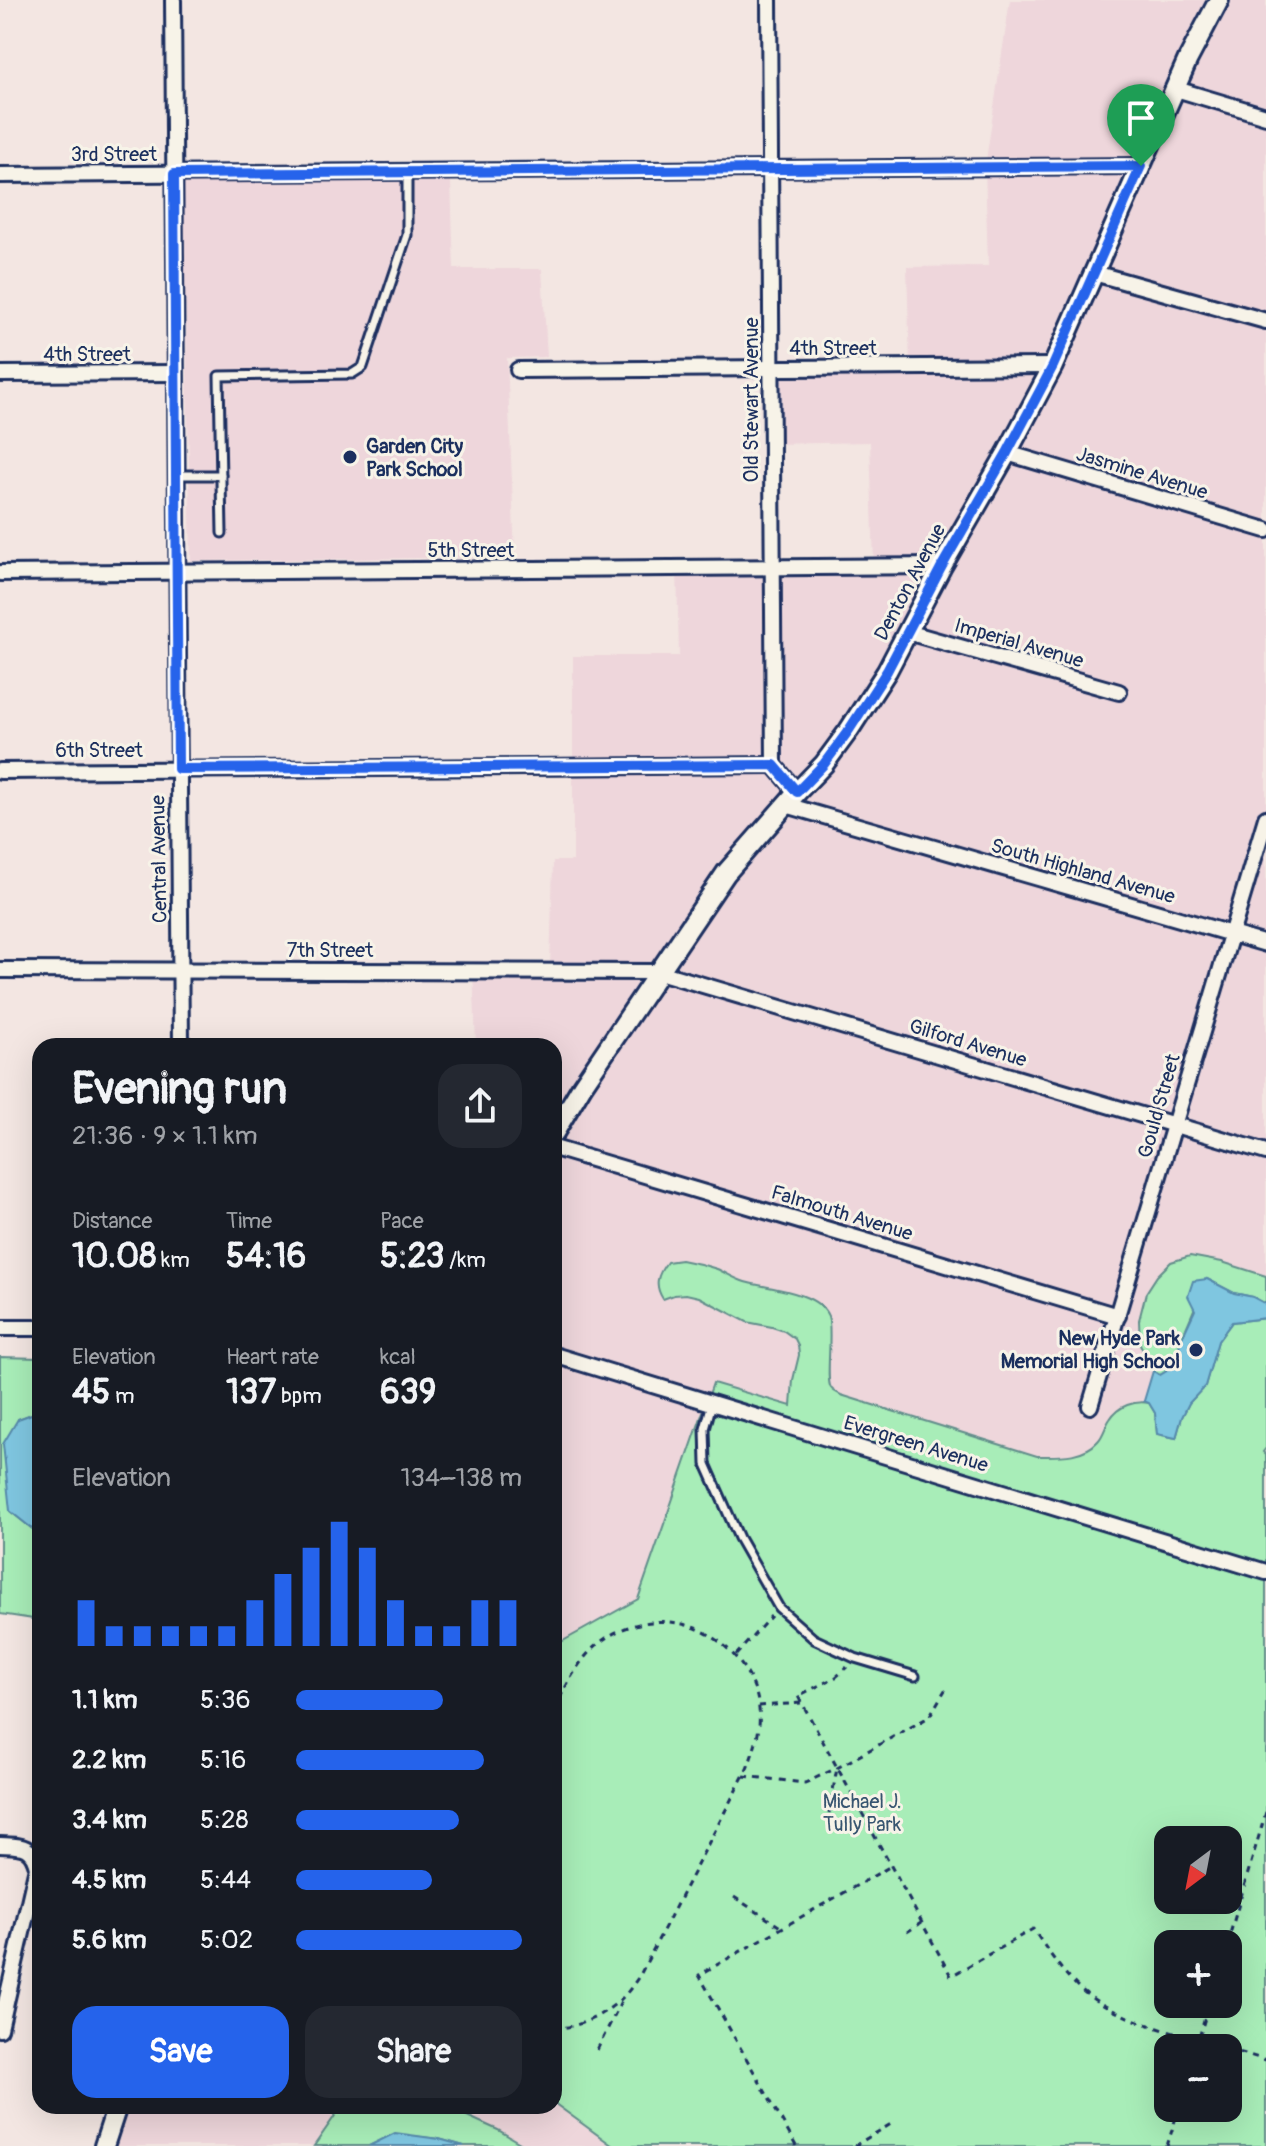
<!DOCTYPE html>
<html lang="en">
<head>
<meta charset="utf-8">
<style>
  body { margin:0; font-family:Pangolin,sans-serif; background:#242831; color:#f1f3f6; height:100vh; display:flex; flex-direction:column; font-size:30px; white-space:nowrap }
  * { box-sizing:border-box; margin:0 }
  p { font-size:26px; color:#9ea1a6 }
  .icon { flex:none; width:44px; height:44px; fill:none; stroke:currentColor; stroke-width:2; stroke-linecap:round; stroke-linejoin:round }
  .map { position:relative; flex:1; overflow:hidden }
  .panel { position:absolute; left:32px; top:1038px; width:530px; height:1076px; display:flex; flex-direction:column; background:#171b24; border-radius:24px; box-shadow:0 8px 32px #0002 }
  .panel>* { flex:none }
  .needle { width:52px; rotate:212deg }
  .fabs { position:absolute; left:1154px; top:1826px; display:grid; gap:16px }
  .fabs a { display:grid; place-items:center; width:88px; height:88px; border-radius:16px; background:#171b24; box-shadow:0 8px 32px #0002; font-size:40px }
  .pin { position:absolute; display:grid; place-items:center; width:68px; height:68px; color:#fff; margin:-82px -34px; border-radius:50% 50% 50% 0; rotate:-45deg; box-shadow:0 0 8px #0007 }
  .pin .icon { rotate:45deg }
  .round { display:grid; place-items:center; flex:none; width:84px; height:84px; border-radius:24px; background:#242831 }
  .overview { display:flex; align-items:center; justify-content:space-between; height:136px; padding:0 40px }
  h1 { font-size:44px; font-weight:700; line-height:60px }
  .figures { display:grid; grid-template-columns:repeat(3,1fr); gap:12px; height:136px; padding:8px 40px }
  .figures div { display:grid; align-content:center }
  .figures b { font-size:34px; font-weight:700 }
  .figures small { font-size:22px; font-weight:400 }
  .figures p { font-size:22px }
  .chart { height:224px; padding:16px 40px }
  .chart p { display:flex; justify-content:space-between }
  .chart svg { width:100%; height:144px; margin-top:8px; stroke:#2563eb; stroke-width:6 }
  .primary-button { display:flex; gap:16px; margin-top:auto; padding:16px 40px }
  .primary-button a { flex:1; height:92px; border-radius:24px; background:#2563eb; color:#fff; font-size:32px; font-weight:700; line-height:92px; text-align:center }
  .primary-button a+a { background:#242831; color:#f1f3f6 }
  ul { padding:0 40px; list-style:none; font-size:26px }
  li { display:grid; grid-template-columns:128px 96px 1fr; align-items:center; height:60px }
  li i { height:20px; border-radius:10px; background:#2563eb }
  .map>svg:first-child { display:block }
  .built { fill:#eed6db }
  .green { fill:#a8edb8; stroke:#628e8b; stroke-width:2; fill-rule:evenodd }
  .water { fill:#7fc6e0; stroke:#578aac; stroke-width:2 }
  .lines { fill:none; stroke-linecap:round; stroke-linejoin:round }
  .service-casing { stroke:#1b2f5e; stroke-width:13 }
  .minor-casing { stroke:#1b2f5e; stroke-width:20 }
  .secondary-casing { stroke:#1b2f5e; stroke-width:24 }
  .path { stroke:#1b2f5e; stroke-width:3; stroke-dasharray:6 6; stroke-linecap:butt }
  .service { stroke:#f7f3e8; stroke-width:7 }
  .minor { stroke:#f7f3e8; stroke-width:14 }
  .secondary { stroke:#f7f3e8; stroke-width:18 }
  .route-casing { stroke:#fff; stroke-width:16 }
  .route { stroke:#2563eb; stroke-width:10 }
  .poi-dot { fill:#1b2f5e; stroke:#f7f3e8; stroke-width:3 }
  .labels { text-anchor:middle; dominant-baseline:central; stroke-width:6; stroke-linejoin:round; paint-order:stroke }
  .street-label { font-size:20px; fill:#1b2f5e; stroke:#f7f3e8 }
  .poi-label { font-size:20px; font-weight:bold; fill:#1b2f5e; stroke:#f7f3e8; text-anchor:start }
  .park-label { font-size:20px; fill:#375570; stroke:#f7f3e8 }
</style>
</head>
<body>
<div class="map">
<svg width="1266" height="2146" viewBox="0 0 1266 2146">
  <rect width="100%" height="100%" fill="#f3e6e2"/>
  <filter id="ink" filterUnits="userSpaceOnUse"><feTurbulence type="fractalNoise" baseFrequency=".0125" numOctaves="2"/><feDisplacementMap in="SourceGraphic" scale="16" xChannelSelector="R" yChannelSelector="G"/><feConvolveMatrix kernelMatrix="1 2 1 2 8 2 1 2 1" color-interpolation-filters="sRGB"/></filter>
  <g filter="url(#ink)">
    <g class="built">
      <path d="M1010,0H1266V1548L714,1383L638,1600L554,1646V1146L586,1092L726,873L554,1133V1046H476L473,969H550L553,861H573V656H679L677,568L874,566L870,442L772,444L771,368L910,367L907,267L988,266L985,167Z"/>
      <path d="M451,181L454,269H542L547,357L507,358L515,557L191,561L183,183Z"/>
      <path d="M554,2103L613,2146H525L498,2130L445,2106H554Z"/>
      <path d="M122,2106H346L339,2110L314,2146H109Z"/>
    </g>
    <g class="green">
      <path d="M1190,1256L1222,1262L1266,1276V1304L1253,1297L1234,1293L1207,1279L1181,1340L1173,1367L1160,1375L1153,1371L1140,1344L1139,1320L1146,1293L1157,1276L1171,1262Z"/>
      <path d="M681,1260C693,1262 705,1265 717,1269C726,1273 735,1279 745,1282C766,1288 818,1291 828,1316C833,1331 825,1381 831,1388C833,1391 837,1393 841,1395L1037,1456C1057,1456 1083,1458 1098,1441C1104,1435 1105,1426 1110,1419C1118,1406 1135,1400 1149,1403L1155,1413L1157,1434L1176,1438L1182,1417L1189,1403L1205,1386L1218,1341L1232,1322L1266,1318V1448L1263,1452L1266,1455V2146H613L554,2103V1646L638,1599L713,1383L791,1406L793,1380L799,1355L798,1345L795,1339L784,1331L772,1327L747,1322L699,1297L686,1294L674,1295L663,1299C654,1285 657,1275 667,1262ZM1168,1840H1228V1900H1168ZM1168,1944H1228V2004H1168ZM1168,2048H1228V2108H1168Z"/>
      <path d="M0,1357L40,1358V1411L18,1419L10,1511L40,1535V1620L0,1614Z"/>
      <path d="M346,2106H445L498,2130L525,2146H464L439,2139L395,2134L369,2146H314L339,2110Z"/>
    </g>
    <g class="water">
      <path d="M1207,1279L1234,1293L1253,1297L1266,1304V1318L1232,1322L1218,1341L1205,1386L1189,1403L1182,1417L1176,1438L1157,1434L1155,1413L1149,1403L1144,1401L1153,1371L1160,1375L1173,1367L1181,1340L1195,1310L1188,1296L1193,1281Z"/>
      <path d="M40,1411V1535L10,1511L3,1444L18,1419Z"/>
      <path d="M395,2133L439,2139L464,2146H369Z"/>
    </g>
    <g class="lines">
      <g class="service-casing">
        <g id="service">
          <path d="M176,475H221"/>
          <path d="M222,533L219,376L352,374L363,367L407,235V172"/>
          <path d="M712,1403L705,1429L706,1464L739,1538L779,1608L814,1639L855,1658L915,1676"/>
        </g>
      </g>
      <g class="minor-casing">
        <g id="minor">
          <path d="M173,0L181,1046"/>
          <path d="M769,0L774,765L797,792"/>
          <path d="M1176,89L1266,116"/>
          <path d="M0,175L1141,166"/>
          <path d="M1094,273L1266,321"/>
          <path d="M518,370L1053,366"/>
          <path d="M0,374L175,373"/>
          <path d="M1007,453L1266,530"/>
          <path d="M0,573L942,566"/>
          <path d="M907,632L1119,692"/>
          <path d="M0,771L774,765"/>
          <path d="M786,805L1266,944"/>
          <path d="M0,970L659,972L1266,1152"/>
          <path d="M554,1148L1118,1316"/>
          <path d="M0,1328H40"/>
          <path d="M554,1355L1266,1572"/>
          <path d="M1090,1406L1266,818"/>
          <path d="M0,1845C20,1846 32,1844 37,1867L0,2029"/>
        </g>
      </g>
      <g class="secondary-casing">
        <g id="secondary">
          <path d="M554,1133L582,1086L726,873L797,792L824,764L849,730L887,671L942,566L1007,453L1053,366L1188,59L1219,0"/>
          <path d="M104,2146L117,2106"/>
        </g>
      </g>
      <g class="path">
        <path d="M736,1655L771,1616"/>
        <path d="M801,1702L798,1696L836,1677L847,1667"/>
        <path d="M759,1706L802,1703L951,1976L1033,1929C1046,1948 1058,1967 1074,1983C1110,2020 1178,2033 1226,2048"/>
        <path d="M554,1709C567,1685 578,1660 599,1643C643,1609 703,1616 737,1659C749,1674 757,1689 759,1709C761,1731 755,1748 747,1769L640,1975C635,1982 630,1990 624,1996C608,2013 578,2029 554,2028"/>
        <path d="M744,1776L805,1783L837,1768L929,1717L948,1685"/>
        <path d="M829,1813L837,1768"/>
        <path d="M734,1897L782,1928"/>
        <path d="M907,1932L921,1923"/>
        <path d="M1227,1944L1266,1812"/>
        <path d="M1196,2048L1209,2004"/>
        <path d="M1228,2049L1266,2060"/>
        <path d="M597,2050L623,1998"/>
        <path d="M796,2146L699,1975L891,1866"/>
        <path d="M854,2146L891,2124"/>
        <path d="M1167,2146L1179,2108"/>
      </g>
      <use href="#service" class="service"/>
      <use href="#minor" class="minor"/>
      <use href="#secondary" class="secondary"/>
    </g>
  </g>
  <g class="lines" filter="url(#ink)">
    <g class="route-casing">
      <path id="route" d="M1141,166L1053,366L1007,453L942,566L887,671L849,730L824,764L797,792L774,765L178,769L174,174Z"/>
    </g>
    <use href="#route" class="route"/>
  </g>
  <g class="poi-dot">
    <circle cx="350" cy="457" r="8"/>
    <circle cx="1196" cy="1350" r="8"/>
  </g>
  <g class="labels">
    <g class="street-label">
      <text x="114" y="154">3rd Street</text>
      <text x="833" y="348">4th Street</text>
      <text x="87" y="354">4th Street</text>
      <text transform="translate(751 400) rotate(-90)">Old Stewart Avenue</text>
      <text transform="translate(1142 473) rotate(17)">Jasmine Avenue</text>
      <text x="471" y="550">5th Street</text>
      <text transform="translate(910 582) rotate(-62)">Denton Avenue</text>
      <text transform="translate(1019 643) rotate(16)">Imperial Avenue</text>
      <text x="99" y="750">6th Street</text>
      <text transform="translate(159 859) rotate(-91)">Central Avenue</text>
      <text transform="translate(1083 871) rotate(16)">South Highland Avenue</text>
      <text x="330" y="950">7th Street</text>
      <text transform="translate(968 1043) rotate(17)">Gilford Avenue</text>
      <text transform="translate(1159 1106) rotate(-74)">Gould Street</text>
      <text transform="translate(842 1213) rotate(17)">Falmouth Avenue</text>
      <text transform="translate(916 1444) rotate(17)">Evergreen Avenue</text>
    </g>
    <g class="poi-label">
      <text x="366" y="446">Garden City<tspan x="366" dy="23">Park School</tspan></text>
      <text x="1180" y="1338" text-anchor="end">New Hyde Park<tspan x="1180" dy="23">Memorial High School</tspan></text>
    </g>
    <g class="park-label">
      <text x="862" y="1801">Michael J.<tspan x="862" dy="23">Tully Park</tspan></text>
    </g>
  </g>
</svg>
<div class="fabs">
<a><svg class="needle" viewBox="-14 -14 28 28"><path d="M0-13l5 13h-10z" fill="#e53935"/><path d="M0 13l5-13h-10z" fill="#9ea1a6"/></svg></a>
<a>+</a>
<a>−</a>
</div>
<div class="pin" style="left:1141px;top:166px;background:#1e9e55"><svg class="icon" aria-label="arrive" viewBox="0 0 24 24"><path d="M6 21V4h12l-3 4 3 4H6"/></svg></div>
<section class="panel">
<div class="overview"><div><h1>Evening run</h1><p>21:36 · 9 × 1.1 km</p></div><a class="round"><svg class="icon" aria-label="share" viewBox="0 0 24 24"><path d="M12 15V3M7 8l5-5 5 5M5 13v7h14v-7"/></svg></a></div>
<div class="figures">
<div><p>Distance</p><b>10.08<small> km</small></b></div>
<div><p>Time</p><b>54:16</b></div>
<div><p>Pace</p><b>5:23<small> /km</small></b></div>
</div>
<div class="figures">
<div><p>Elevation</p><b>45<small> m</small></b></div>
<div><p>Heart rate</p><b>137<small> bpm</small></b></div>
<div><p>kcal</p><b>639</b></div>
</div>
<div class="chart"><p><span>Elevation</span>134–138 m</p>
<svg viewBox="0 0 160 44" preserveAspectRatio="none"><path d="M5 44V30M15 44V38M25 44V38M35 44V38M45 44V38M55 44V38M65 44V30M75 44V22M85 44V14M95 44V6M105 44V14M115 44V30M125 44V38M135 44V38M145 44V30M155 44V30"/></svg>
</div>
<ul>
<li><b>1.1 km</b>5:36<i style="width:65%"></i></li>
<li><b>2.2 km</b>5:16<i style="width:83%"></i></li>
<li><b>3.4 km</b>5:28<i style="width:72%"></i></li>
<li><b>4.5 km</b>5:44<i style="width:60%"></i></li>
<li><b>5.6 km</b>5:02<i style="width:100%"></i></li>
</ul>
<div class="primary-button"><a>Save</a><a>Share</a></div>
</section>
</div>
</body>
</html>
